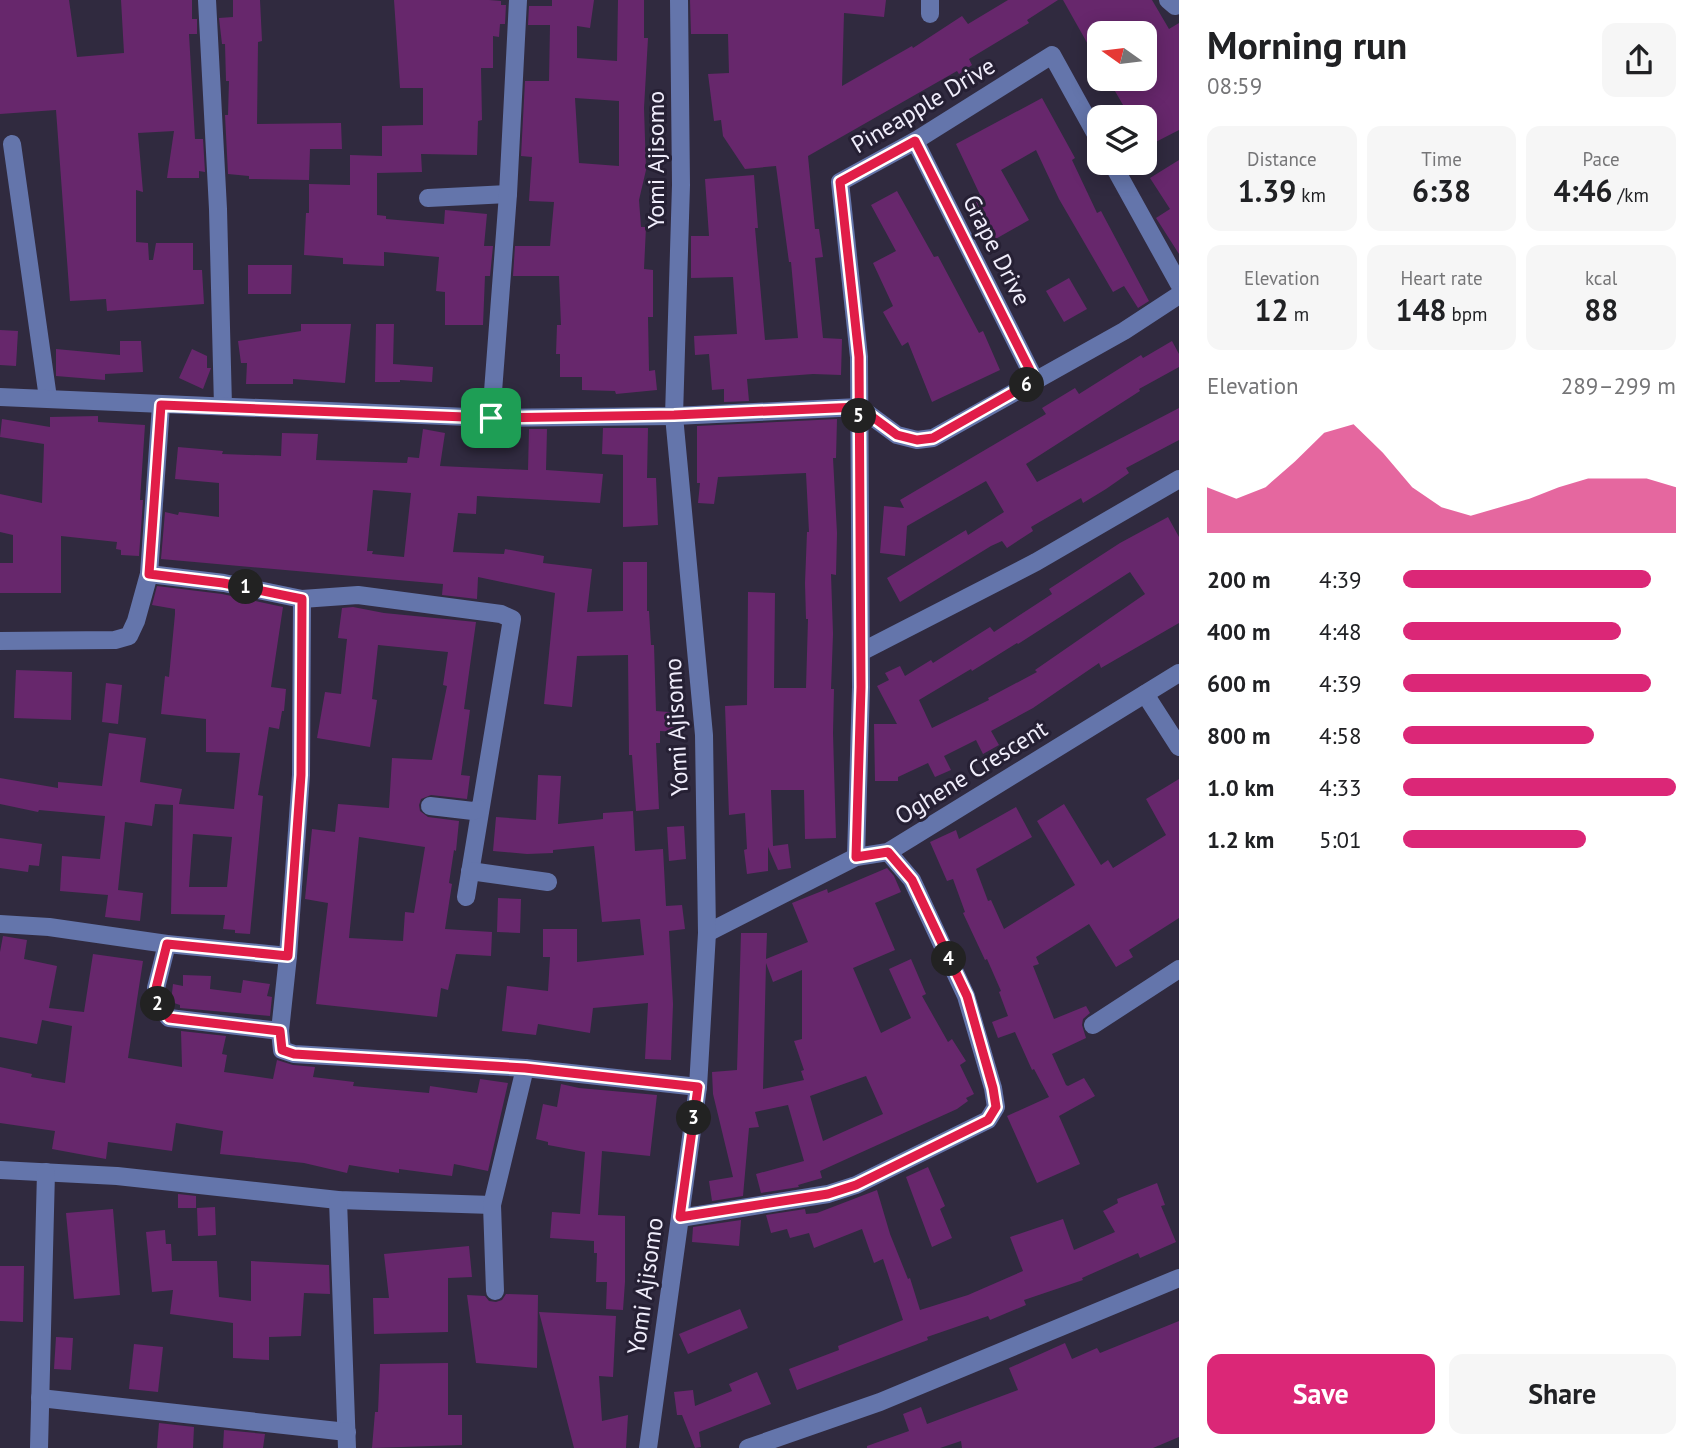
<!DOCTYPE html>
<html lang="en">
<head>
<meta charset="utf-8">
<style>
  body { margin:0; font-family:"PT Sans",sans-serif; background:#f6f6f6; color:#202124; height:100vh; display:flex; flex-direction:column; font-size:26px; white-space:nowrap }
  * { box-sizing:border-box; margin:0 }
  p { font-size:23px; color:#757577 }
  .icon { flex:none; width:38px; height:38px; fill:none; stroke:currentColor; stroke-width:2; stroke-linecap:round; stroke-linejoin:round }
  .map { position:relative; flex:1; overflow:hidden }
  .drawer { display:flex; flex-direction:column; background:#fff; width:525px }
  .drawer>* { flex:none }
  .needle { width:46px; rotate:284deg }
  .buttons { position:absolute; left:1087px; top:21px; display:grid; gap:14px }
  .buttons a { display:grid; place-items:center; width:70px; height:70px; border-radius:14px; background:#fff; box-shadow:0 4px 18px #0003; font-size:35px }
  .pin { position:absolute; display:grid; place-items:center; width:60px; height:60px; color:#fff; margin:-30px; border-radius:14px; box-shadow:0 4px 10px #0006 }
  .km { position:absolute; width:35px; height:35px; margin:-18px; border-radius:50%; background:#222; color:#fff; font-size:19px; line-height:35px; text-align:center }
  .round { display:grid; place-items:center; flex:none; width:74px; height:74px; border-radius:14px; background:#f6f6f6 }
  .head { display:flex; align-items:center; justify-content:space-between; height:119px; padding:0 28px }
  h1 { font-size:38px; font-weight:700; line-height:52px }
  .metrics { display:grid; grid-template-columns:repeat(3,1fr); gap:10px; height:119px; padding:7px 28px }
  .metrics div { display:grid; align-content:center; border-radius:14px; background:#f6f6f6; text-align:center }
  .metrics b { font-size:30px; font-weight:700 }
  .metrics small { font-size:19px; font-weight:400 }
  .metrics p { font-size:19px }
  .chart { height:196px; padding:14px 28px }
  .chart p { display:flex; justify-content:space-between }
  .chart svg { width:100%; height:126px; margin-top:7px; fill:#db2777; opacity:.7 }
  .button { display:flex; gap:14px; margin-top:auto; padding:14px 28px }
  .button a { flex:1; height:80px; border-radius:14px; background:#db2777; color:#fff; font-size:28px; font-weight:700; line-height:80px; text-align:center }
  .button a+a { background:#f6f6f6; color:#202124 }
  ul { padding:0 28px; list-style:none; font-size:23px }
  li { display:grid; grid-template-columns:112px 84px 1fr; align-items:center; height:52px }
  li i { height:18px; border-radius:9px; background:#db2777 }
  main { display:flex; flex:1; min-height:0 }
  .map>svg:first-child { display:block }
  .building { fill:#67276c; fill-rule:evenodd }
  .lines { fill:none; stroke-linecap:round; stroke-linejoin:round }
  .minor { stroke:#6475ab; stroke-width:18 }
  .route-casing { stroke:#fff; stroke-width:14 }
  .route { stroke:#e11d48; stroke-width:9 }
  .labels { text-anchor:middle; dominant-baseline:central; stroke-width:6; stroke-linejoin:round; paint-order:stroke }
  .street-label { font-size:24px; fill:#f0edfb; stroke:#262034 }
</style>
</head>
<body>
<main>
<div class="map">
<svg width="1179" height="1448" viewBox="0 0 1179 1448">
  <rect width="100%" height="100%" fill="#302a3f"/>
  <g class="building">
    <path d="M0,0H69L77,57L124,53L121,0H192V19H197V34H189L195,139H203L205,172L199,171V178H167L174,131L138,133L143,192L136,190V242L148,243L149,260H153L156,243H193V270H202L204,304L107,311L106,299L70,301L56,110L0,114Z"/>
    <path d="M233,0H260L262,41L258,42L257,124L341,123L342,149H310L309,180L249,179V176L228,174L225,115H228L229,81H226L225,44H222L219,18L233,17Z"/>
    <path d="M394,0H489L501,1V5H506L505,24H500L499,37L493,36V68H481L482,120L478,121L477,155L421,154L422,172L377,173V215L386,216V219L444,224L445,210L487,214L484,246H493L490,276H485L483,325H445V292L436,291L439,257L384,252V266L343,264V258L304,255L306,213H309V184L350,185V155L382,156V126L423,125V88H400Z"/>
    <path d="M552,0H594L590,28L577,26V58L617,61L618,0H644V38H648L644,108L646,170L639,200L641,227H646L644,269L653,270V317H648L649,371L655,370L657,390L616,394L615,391L582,390V377H560V354H556L557,325H561L559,276H513L515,246H550L554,202L529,201L532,157L521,156L525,81H549L550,25H528L529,6H552ZM575,98L619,101V166L579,163Z"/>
    <path d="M690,0H886L884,17L844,13L842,86L912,46L913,48L962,16L968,24L1008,0H1058L1027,20L1029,23L969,59L972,65L959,74L957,71L808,156L815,229H819L823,257L815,258L823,338L842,339L841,375L813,374L747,379L749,401L724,402V389L712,390L709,354L695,355L694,336L737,334L733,277L691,278V236H709L705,179L754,175L758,228H755L765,340L798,338L791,262H789L776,166L745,169L723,136L721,120L714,121L708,74L729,73L728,34H691Z"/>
    <path d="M1063,0H1152L1169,29L1179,23V130L1144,148V117H1130L1108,79H1144V33H1099V64Z"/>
    <path d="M1042,98L1075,158L1072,160L1097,213L1101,211L1149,301L1138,308L1124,286L1113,292L1059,199L1036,150L1001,170L1029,220L992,241L972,204L982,199L956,144Z"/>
    <path d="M1179,160V254L1156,218L1170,209L1150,178Z"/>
    <path d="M897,191L934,257L938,256L979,333L983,331L1000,370L932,402L908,342L902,346L883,312L893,306L873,263L896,251L871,205Z"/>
    <path d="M248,265H292L291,294H248Z"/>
    <path d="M1069,278L1087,309L1064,322L1046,291Z"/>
    <path d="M301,324H351L345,383L293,379V384H246L247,363H241L238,341L301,331Z"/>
    <path d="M376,324H394L393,364L433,367L432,382L400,380V382H375Z"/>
    <path d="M0,330L18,331L16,366L0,365Z"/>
    <path d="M120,341H141L143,372L105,374V380L56,376V349L120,355Z"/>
    <path d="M1172,341L1179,354V367L1139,389L1140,391L1026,464L1037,482L1179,408V440L1126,468L1129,473L1106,489L1083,503L1081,498L1031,527L1033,531L1007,548L1002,541L991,546L900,602L887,578L966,530L968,535L1004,512L986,481L907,526L905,556L880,553L884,506L904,508L900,500L1046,414L1042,408L1075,388L1079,394L1141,355L1143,358Z"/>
    <path d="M192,349L207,356V368H211L203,389L179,378Z"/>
    <path d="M98,416V422L145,425L140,500H143L139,556L121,555V550L116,549L117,542L61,536V593H0V563H13V535L0,532V494L42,503L44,444L0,437L2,419L50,427V417Z"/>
    <path d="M837,419L836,458H833L837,533L836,575L831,574L833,634L831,689H834L833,733L836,838L805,839L804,790H771L773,846L788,844L791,868L778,870L768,847V871L747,874L744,850L747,849L745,813L729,815L725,706L747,705L748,592L775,593L774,688H806L808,619H806L805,583L807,532H809L806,473L718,477L714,504L698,503L700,483H697V426Z"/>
    <path d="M603,428H648L647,478H656L658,525L623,527V455L602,454Z"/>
    <path d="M423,429L445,433L440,466L528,470L529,429H547L546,470L603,474L600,503L477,496L476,514L458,513L453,552L504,554L505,549L544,556L543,563L592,569L587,612L623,611V562H647V611H649L651,645H654L656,711L681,713L680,732L660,731V743H656L659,809L636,811L632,755H629L628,655L577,656L572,707L544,704L555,593L478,577L477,599L442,595L443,584L161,559L165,512L178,515L179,512L219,517V483L175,479L178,447L223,451L222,454L281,456L282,433L318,434L316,460L407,463L408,457L419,458ZM373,490L411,493L404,557L372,554L373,551H367Z"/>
    <path d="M1168,517L1179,537V623L1101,668L1099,663L1033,708L991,731L999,745L983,754L976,740L944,756L951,770L935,777L928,763L898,777V781H875L874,724H897L877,686L889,680L885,673L900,666L905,676L931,660L933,663L990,627L994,632L1052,594L1049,589L1120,543ZM1130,572L1145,594L1035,670L1037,672L988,698L989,700L932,728L919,700L971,669L972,671L1017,643L1018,644Z"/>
    <path d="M157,586L222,594L283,607L271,687L286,689L284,711H282L279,729L269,727L258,795L263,796L250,934L235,933V930L223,929L225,915L171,914L173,805L155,804L152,826L125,822L118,890L143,893L140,921L105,917L108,895L60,891L62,856L100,859L105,816L39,810L38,812L0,804V778L58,788V782L102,786L109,733L146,738L140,782L182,789L179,804L234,809L240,753L206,752V719L161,714L165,676L169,677L175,614V609L152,605ZM193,834L232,837L227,887H189Z"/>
    <path d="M353,607L384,613L476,622L464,709L470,710L461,775L470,776L467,799L431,795L421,799L419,805L420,811L428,817L459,821L456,851L454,850L449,883L452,884L445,929L492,932L491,956L456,954L448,990L441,988L437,1017L316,1004L328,903L305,899L312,829L335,832L338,804L389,808L392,758L432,760L447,686L443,685L448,652L378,645L372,699L377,700L370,747L317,738L325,692L341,694L347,639L338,638L342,608ZM359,837L425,847L414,913L405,912L403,941L349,938Z"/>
    <path d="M16,670L72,672L71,720L14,718Z"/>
    <path d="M106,683L122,685L118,724L102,722Z"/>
    <path d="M538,775L561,776L558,824L603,819V813L633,811L635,851L663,849L666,906L682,905L685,929L669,931L673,1004L671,1060L645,1059L648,1003L593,1008L590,1033L538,1024L536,1035L502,1031L507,986L548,991L550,957H543V929H577V962L644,955L640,919L602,922L594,846L553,850V853L527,854L493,851L496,817L536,820Z"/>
    <path d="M1179,779V918L1129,950L1133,957L1116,967L1089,924L1036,957L1039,964L1033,966L1054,1019L1086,1006L1090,1013L1083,1019L1082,1025L1086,1038L1052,1054L1066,1085L1068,1086L1084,1078L1095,1096L1059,1116L1080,1164L1037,1183L1007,1116L1049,1097L1034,1069L1032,1070L1015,1032L998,1038L992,1022L1008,1016L999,992L1001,991L987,959L985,960L963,913L965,912L953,879L947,881L930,842L956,830L959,839L1016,807L1032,837L976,869L988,901L991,900L1004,929L1075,885L1037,821L1064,804L1101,865L1108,860L1113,868L1166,835L1146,799Z"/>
    <path d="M684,826L686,859L669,861L667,827Z"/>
    <path d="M0,838L42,844L39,866L29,865L28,872L0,868Z"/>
    <path d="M887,868L894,876L901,892L875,903L895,950L853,968L881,1033L911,1018L889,969L911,959L926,994L922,996L948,1042L952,1039L966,1061L960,1065L974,1094L966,1098L968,1101L957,1109L820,1171L822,1178L798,1185L799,1187L761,1193L756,1174L804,1161L788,1105L755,1112L759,1127L749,1128L743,1196L712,1201L709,1181L733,1177L713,1094L712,1072L737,1070L741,933H767L766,959L808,942L792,903L827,889L828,893ZM766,963L773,982L802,970V1039L794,1041L804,1070L801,1071L804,1080L763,1089ZM866,1076L883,1114L823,1141L810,1096Z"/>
    <path d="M498,898L521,899L520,933L497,932Z"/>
    <path d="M3,936L27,940L24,959L57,966L49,1008L84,1012L93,954L143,961L128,1058L182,1067L181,1031L226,1036L222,1054L227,1055L224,1072L273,1079L277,1060L293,1065L315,1067L313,1077L354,1082L353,1086L429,1093L430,1086L477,1093L480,1079L508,1083L488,1171L454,1164L452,1176L399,1169V1173L349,1165L347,1173L304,1163L220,1154L223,1131L176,1123L172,1151L108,1142L106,1159L52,1149L55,1131L0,1123V1067L32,1074L31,1077L65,1083L72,1026L42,1020L37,1044L0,1037V952Z"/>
    <path d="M183,975L211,976L210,989L241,993L243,980L270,984L267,996L272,997L270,1016L180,1008V1005L171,1002L173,984L183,986Z"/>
    <path d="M561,1084L579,1088L657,1095L650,1156L602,1151L598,1215L625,1216V1282L623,1310L606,1309L607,1282H596L597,1253H594V1241L550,1238L552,1212L580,1214L585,1152L548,1145V1142L536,1139L543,1104L557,1107Z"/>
    <path d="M928,1167L945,1206L940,1209L952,1238L932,1247L906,1177Z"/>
    <path d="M1157,1183L1165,1205L1161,1206L1176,1242L1140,1258L1138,1253L1082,1278L1083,1280L1024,1300L1026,1305L990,1320L988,1316L927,1337L928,1340L797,1390L789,1369L839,1350L838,1346L903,1320L883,1259L874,1263L862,1229L814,1248L809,1233L790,1238L787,1229L771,1233L766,1215L805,1209L806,1214L817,1213L877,1190L890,1234L908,1279L910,1278L920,1310L968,1295L1023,1271L1010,1237L1063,1219L1074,1250L1115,1232L1103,1211L1118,1203L1117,1199Z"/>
    <path d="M178,1194L196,1196V1208H178Z"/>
    <path d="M215,1207L216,1235L198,1236L197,1208Z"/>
    <path d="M113,1209L120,1295L74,1299L66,1213Z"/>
    <path d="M741,1220L739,1246L692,1242L693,1227Z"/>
    <path d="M165,1230L166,1244H171L172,1261H217L219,1297L251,1301V1261L329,1265L330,1294L304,1293L301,1336L269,1337V1360L233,1358V1323L170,1314L173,1290L152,1292L146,1232Z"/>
    <path d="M469,1246L472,1277L448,1278V1332L374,1334L373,1298H389L384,1254Z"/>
    <path d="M0,1266H24L23,1322L0,1321Z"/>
    <path d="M506,1294L538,1295L537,1368L476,1363L467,1295L485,1296L489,1301L496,1302L502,1300Z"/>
    <path d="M740,1309L748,1328L688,1354L679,1334Z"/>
    <path d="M539,1312L616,1316L613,1377L599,1376L602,1421L628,1415L626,1448H574Z"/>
    <path d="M1179,1321V1437L1153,1448H962L961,1441L940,1448H867V1446L909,1431L903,1414L921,1407L927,1424L1018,1390L1009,1368L1065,1343L1072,1359L1097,1348L1100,1353Z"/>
    <path d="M56,1337L73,1338L71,1370L54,1369Z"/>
    <path d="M134,1344L163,1347L158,1392L129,1389Z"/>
    <path d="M448,1363V1415H462V1445L372,1448L375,1412H378L380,1364Z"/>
    <path d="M757,1372L771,1404L699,1432L701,1447L695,1448L682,1415H677L674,1392L693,1390L695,1406L732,1391L729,1384Z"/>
    <path d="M159,1423L194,1427L193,1448H157Z"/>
    <path d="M224,1430L265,1434L263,1448H223Z"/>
  </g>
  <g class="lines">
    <g class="minor">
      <path d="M207,0L218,209L223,406"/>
      <path d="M930,0V14"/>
      <path d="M1168,0L1175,6L1179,5"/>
      <path d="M915,141L1035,380"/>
      <path d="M12,144L48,398"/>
      <path d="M1112,163L1179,284"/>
      <path d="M428,198L508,194"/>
      <path d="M0,397L491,418L674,416L859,407L897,435L917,440L933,438L1124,331L1179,295"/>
      <path d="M491,418L508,194L518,0"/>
      <path d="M149,574L161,405"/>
      <path d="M302,599L301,775L288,956L280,1031L282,1050L294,1054L525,1068L698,1087"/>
      <path d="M0,641L115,640L129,636L136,621L149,574L224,583L302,599L358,595L501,614L512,619L466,897"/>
      <path d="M861,652L1036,562L1179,479"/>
      <path d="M1145,694L1179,747"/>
      <path d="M430,806L473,811L479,809"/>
      <path d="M856,857L861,687L859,357L840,182L915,141L1052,55L1099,140"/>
      <path d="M470,871L548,882"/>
      <path d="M0,924L49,927L167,944L288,956"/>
      <path d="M707,933L856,857L888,852L1179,673"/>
      <path d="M167,944L156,988L158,1004L169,1018L280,1031"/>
      <path d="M1093,1025L1179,969"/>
      <path d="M0,1170L117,1176L338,1200L492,1205"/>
      <path d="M338,1200L347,1448"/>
      <path d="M680,1218L828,1194L856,1185L988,1120L996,1107L993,1088L966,996L912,880L888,852"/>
      <path d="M495,1291L492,1205L525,1068"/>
      <path d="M40,1398L347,1432"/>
      <path d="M39,1448L46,1172"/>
      <path d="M648,1448L698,1087L707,933L704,735L674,416L681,185L679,0"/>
      <path d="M748,1448L880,1402L1179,1278"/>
    </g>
  </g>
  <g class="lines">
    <g class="route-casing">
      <path id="route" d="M491,418L161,405L149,574L223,583L302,599L301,775L288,956L167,944L156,988L158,1004L169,1018L280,1031L282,1050L294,1054L525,1068L698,1087L680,1217L828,1194L856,1185L988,1120L996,1107L993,1088L967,996L912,880L888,852L856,857L861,687L859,357L840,182L915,141L1035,380L933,438L917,440L897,435L859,407L674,415L491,418"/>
    </g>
    <use href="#route" class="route"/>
  </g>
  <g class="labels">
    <g class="street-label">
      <text transform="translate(923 105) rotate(-31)">Pineapple Drive</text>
      <text transform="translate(655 160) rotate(-90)">Yomi Ajisomo</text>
      <text transform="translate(997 250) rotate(63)">Grape Drive</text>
      <text transform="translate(676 727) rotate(-93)">Yomi Ajisomo</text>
      <text transform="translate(971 772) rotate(-32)">Oghene Crescent</text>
      <text transform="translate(645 1286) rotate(-82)">Yomi Ajisomo</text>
    </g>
  </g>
</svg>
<div class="buttons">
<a><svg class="needle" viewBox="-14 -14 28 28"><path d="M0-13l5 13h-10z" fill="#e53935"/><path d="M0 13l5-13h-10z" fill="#757577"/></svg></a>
<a><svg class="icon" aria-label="layers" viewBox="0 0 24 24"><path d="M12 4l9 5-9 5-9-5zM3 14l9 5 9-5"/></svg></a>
</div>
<div class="pin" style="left:491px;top:418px;background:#1e9e55"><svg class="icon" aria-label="arrive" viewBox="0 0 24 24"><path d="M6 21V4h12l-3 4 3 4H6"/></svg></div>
<b class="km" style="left:246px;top:587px">1</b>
<b class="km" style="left:158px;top:1004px">2</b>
<b class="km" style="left:694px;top:1118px">3</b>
<b class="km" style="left:949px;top:959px">4</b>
<b class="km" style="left:859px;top:416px">5</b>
<b class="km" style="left:1027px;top:385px">6</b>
</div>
<section class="drawer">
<div class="head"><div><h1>Morning run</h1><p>08:59</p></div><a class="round"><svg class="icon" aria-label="share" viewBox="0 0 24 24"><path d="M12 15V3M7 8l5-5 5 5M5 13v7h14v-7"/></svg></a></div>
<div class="metrics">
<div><p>Distance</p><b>1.39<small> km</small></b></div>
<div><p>Time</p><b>6:38</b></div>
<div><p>Pace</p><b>4:46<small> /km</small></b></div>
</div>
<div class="metrics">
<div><p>Elevation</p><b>12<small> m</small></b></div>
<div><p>Heart rate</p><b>148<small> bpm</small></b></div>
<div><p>kcal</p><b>88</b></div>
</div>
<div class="chart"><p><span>Elevation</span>289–299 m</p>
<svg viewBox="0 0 160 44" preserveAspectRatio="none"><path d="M0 44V28L10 32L20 28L30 19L40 9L50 6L60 16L70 28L80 35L90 38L100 35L110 32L120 28L130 25L140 25L150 25L160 28V44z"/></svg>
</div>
<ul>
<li><b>200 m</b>4:39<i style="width:91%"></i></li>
<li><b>400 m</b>4:48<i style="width:80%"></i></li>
<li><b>600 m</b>4:39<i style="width:91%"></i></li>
<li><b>800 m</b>4:58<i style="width:70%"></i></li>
<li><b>1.0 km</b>4:33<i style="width:100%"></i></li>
<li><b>1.2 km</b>5:01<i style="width:67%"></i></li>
</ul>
<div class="button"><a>Save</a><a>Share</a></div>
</section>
</main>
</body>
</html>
